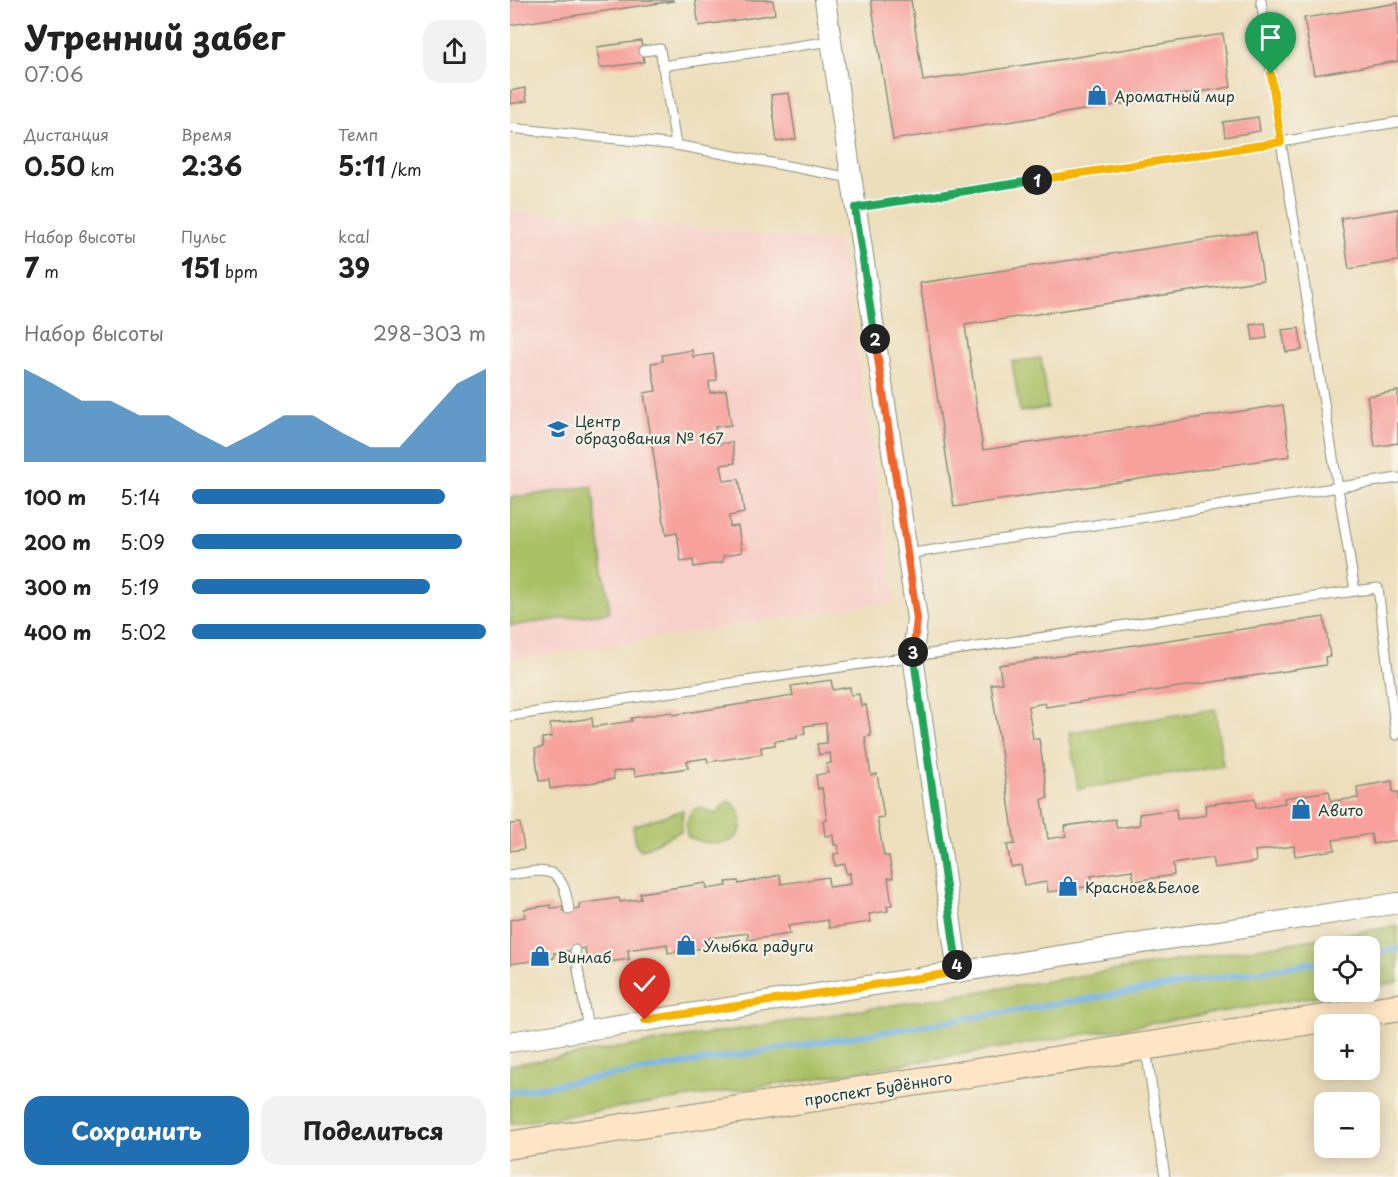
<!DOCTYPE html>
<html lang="ru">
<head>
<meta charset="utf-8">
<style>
  body { margin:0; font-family:"Playpen Sans",sans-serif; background:#f2f2f2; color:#222; height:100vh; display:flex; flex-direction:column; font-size:22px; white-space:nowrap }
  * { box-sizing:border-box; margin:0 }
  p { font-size:20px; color:#767676 }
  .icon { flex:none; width:33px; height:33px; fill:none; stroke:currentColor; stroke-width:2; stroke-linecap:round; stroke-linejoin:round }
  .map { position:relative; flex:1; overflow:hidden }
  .side { display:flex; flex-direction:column; background:#fff; width:510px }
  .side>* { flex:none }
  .controls { position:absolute; left:804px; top:936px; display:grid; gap:12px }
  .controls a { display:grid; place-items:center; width:66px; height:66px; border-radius:12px; background:#fff; box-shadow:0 3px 15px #0003; font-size:30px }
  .pin { position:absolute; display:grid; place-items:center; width:51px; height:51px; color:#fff; margin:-62px -26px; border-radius:50% 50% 50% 0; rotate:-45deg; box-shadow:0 0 6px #0007 }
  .pin .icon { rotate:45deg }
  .km { position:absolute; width:30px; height:30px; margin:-15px; border-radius:50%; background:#222; color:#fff; font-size:16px; line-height:30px; text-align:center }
  .round { display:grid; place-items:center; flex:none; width:63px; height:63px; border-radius:18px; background:#f2f2f2 }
  .head { display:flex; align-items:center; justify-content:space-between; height:102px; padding:0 24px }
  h1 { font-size:33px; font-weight:700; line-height:45px }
  .figures { display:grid; grid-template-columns:repeat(3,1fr); gap:9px; height:102px; padding:6px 24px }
  .figures div { display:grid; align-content:center }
  .figures b { font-size:26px; font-weight:700 }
  .figures small { font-size:16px; font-weight:400 }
  .figures p { font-size:16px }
  .chart { height:168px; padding:12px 24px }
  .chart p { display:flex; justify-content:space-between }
  .chart svg { width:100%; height:108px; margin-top:6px; fill:#1f6fb2; opacity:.7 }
  .button { display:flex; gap:12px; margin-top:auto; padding:12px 24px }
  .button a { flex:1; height:69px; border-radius:18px; background:#1f6fb2; color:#fff; font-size:24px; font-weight:700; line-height:69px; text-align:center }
  .button a+a { background:#f2f2f2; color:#222 }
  ul { padding:0 24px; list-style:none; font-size:20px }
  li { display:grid; grid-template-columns:96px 72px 1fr; align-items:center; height:45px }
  li i { height:15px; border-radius:8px; background:#1f6fb2 }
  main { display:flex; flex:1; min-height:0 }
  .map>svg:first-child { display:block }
  .built { fill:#f7d0cb }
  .green { fill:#aac065; stroke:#647e4c; stroke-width:1.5 }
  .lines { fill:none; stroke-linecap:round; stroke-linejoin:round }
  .stream { stroke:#70b0e4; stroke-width:6 }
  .building { fill:#f7a09c }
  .lane-casing { stroke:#868e78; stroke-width:11 }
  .street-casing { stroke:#868e78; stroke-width:22 }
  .secondary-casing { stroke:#868e78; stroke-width:29 }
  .lane { stroke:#fff; stroke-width:9 }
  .street { stroke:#fff; stroke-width:20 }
  .secondary { stroke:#fee5c5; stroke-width:27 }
  .split-1-casing { stroke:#fff; stroke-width:12 }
  .split-2-casing { stroke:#fff; stroke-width:12 }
  .split-3-casing { stroke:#fff; stroke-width:12 }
  .split-4-casing { stroke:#fff; stroke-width:12 }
  .split-5-casing { stroke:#fff; stroke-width:12 }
  .split-1 { stroke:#f5b400; stroke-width:8 }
  .split-2 { stroke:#22a559; stroke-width:8 }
  .split-3 { stroke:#f0652b; stroke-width:8 }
  .split-4 { stroke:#22a559; stroke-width:8 }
  .split-5 { stroke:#f5b400; stroke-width:8 }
  .labels { text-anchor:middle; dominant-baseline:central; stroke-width:4.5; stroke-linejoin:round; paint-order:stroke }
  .poi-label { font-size:15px; fill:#1f3d34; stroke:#f7f3e8; text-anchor:start }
  .street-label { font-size:15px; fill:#1f3d34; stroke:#f7f3e8 }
</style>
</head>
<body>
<main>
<section class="side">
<div class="head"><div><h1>Утренний забег</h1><p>07:06</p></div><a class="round"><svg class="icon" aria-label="share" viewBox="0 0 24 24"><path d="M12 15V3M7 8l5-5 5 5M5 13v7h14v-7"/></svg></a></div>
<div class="figures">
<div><p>Дистанция</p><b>0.50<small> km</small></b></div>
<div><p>Время</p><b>2:36</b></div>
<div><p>Темп</p><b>5:11<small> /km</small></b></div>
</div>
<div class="figures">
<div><p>Набор высоты</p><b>7<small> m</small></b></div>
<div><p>Пульс</p><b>151<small> bpm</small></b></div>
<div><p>kcal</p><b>39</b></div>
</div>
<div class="chart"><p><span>Набор высоты</span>298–303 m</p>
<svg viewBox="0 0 160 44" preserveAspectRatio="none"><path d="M0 44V6L10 12L20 19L30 19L40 25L50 25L60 32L70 38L80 32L90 25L100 25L110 32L120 38L130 38L140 25L150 12L160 6V44z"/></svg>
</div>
<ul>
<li><b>100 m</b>5:14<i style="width:86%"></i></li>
<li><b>200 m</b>5:09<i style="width:92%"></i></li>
<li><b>300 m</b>5:19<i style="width:81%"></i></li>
<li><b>400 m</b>5:02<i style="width:100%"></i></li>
</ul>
<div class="button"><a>Сохранить</a><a>Поделиться</a></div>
</section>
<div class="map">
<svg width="888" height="1177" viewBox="0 0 888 1177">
  <rect width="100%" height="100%" fill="#f7f3e8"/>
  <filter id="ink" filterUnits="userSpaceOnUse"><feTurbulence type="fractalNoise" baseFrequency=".0167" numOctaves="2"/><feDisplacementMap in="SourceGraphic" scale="12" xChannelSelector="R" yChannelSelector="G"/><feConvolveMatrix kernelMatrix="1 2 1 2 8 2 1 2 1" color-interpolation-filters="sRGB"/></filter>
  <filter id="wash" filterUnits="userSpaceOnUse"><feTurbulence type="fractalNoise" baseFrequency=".008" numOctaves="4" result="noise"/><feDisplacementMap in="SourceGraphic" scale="24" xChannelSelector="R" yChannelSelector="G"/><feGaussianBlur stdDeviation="1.35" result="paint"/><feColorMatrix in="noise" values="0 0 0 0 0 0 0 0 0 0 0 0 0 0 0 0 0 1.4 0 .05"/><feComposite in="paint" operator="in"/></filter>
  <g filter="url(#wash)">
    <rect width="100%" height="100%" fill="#eddebb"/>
    <path class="built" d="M0,210L330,243L385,601L0,660Z"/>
    <g class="green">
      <path d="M531,358L538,408L510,412L502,362Z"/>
      <path d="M82,486L100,612L0,626V498Z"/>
      <path d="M705,709L713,766L568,789L559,732Z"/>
      <path d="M218,800C237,812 237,840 212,843C200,845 189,841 178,837C174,825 177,812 189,807L206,814Z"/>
      <path d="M173,810L171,831L132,850L126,845L123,826Z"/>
      <path d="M888,926V982L860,987V946H814V992H832L295,1080L0,1124V1065Z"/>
    </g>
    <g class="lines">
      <g class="stream">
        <path d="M860,954L888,949"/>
        <path d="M0,1092L814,961"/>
      </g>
    </g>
    <g id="blocks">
      <g class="building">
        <path d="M0,0H163V1L0,25Z"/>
        <path d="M185,0H263L265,14L189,26Z"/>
        <path d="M361,0H401L413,81L713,34L721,87L383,140Z"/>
        <path d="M888,3V61L804,75L794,18Z"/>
        <path d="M131,41L134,62L90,68L87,47Z"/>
        <path d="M15,88L17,101L0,104V91Z"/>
        <path d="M279,93L286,139L267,142L261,95Z"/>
        <path d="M748,117L750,131L715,137L713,122Z"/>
        <path d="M888,209V261L839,269L831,218Z"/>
        <path d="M746,232L753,280L455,325L473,450L773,405L780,456L444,507L410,283Z"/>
        <path d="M755,323L757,338L743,340L741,325Z"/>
        <path d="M789,328L792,350L776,352L772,330Z"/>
        <path d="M182,350L183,357L203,354L207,380L199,382L200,393L216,390L221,425L205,427L208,444L222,442L225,463L211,465L214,481L229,479L234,513L219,516L220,527L228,526L232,552L213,556V562L184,567L183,560L171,562L167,533L156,535L134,393L146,391L141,363L153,361L152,355Z"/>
        <path d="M888,391V443L865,447L857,396Z"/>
        <path d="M814,617L820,656L815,657L816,665L536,707L535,703L518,706L523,739H529L538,798L532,799L538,839L556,836L555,826L605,819L607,828L630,825L629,814L666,809L667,819L678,818L696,815L695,805L745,798L746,808L775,803L774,798L819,791L821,801L848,798L847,787L882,781L883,792H888V840L863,844L861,834L823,840L825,850L785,856L784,846L745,851L746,862L704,868L702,858L663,864L664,875L624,881L622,870L581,876L583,886L538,892L537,882L514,886L511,865L501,867L497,845L505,844L481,684L492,683L489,665Z"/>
        <path d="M321,680L323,690L340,687L341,695L349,694L351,706L356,705L361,736L355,737L361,775L367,774L374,817L367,818L374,856H379L383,878H378L382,905L377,906L378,911L359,914L361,922L319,928L318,920L278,926L280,934L238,940V933L199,938L200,947L158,953L157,944L118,950L119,959L78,965L75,948L44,953V958L0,964V920L15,917L14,909L41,905V908L53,907V911L69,909V904L109,898L110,902L131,899L130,893L196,883L197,889L217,886L216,882L228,881L229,884L270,875L271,884L318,877L319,887L341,884L340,873L336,874L335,864L325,866L324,854L329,853L328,845H324L323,835L315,836L313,820H317L312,788L308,789L306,775L318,773L316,764L321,763L320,753L309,755L307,744L317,743L316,723L294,726L295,734L287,735V738L265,741V745L251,747L252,754L198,762L197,758L177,761L178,768L125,776L124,769L103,772L104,779L40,789L39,780L29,781L25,749L33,747L32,738L42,737L40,724L82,718L83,727L122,721L121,718L162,712L163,715L283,696L281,686Z"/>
        <path d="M10,823L14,849L0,851V824Z"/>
      </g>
    </g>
  </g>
  <g filter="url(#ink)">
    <use href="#blocks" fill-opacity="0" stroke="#868e78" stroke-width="1.5"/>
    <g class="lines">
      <g class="lane-casing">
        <g id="lane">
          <path d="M751,0L771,142L845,591L868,588L886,735"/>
          <path d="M133,51L150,49L166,145"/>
          <path d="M152,66L321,41"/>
          <path d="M0,128L166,145L341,178"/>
          <path d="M345,208L771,142L888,122"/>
          <path d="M397,554L888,478"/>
          <path d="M0,716L845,591"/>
          <path d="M0,875C39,868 53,866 59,910"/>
          <path d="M65,950L78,1029"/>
          <path d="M636,1049L655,1177"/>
        </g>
      </g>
      <g class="street-casing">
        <g id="street">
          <path d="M315,0L407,619L403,656L448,972"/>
          <path d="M0,1042L888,903"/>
        </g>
      </g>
      <g class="secondary-casing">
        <path id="secondary" d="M0,1145L888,1007"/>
      </g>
      <use href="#lane" class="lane"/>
      <use href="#street" class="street"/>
      <use href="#secondary" class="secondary"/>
    </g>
  </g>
  <g class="lines" filter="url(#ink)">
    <g class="split-1-casing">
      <path id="split-1" d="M527,180L771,142L761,74"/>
    </g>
    <g class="split-2-casing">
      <path id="split-2" d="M365,339L345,208L527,180"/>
    </g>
    <g class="split-3-casing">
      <path id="split-3" d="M365,339L407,619L403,652"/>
    </g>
    <g class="split-4-casing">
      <path id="split-4" d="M403,652L447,965"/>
    </g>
    <g class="split-5-casing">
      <path id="split-5" d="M135,1020L448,972L447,965"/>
    </g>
    <use href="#split-1" class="split-1"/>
    <use href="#split-2" class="split-2"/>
    <use href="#split-3" class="split-3"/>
    <use href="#split-4" class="split-4"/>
    <use href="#split-5" class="split-5"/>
  </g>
  <defs>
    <g id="shop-bare" transform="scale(1.62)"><path d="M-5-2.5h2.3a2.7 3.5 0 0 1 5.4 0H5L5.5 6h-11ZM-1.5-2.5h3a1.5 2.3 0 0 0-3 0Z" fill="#1f6fb2" stroke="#f7f3e8" stroke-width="2.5" paint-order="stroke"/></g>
    <g id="school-bare" transform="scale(1.62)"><path d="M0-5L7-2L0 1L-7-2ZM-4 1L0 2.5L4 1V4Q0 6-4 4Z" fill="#1f6fb2" stroke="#f7f3e8" stroke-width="2.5" paint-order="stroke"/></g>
  </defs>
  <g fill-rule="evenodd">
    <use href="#shop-bare" x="587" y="95"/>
    <use href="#school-bare" x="48" y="429"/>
    <use href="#shop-bare" x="791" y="809"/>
    <use href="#shop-bare" x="558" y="886"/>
    <use href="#shop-bare" x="176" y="945"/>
    <use href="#shop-bare" x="30" y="956"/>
  </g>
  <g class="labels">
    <g class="poi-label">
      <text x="604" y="95">Ароматный мир</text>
      <text x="65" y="420">Центр<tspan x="65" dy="17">образования № 167</tspan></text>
      <text x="808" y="809">Авито</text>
      <text x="575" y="886">Красное&amp;Белое</text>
      <text x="193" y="945">Улыбка радуги</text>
      <text x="47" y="956">Винлаб</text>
    </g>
    <g class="street-label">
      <text transform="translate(368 1088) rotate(-9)">проспект Будённого</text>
    </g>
  </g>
</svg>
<div class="controls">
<a><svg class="icon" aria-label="locate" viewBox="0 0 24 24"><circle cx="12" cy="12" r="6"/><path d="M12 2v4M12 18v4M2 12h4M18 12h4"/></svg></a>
<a>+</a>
<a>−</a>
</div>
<div class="pin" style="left:761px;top:74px;background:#1e9e55"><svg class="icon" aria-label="arrive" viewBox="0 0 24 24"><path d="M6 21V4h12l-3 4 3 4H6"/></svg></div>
<div class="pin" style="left:135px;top:1020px;background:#d93025"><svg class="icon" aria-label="check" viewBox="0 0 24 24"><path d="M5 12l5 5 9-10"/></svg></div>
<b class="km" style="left:527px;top:180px">1</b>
<b class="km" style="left:365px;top:339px">2</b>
<b class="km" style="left:403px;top:652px">3</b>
<b class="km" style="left:447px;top:965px">4</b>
</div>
</main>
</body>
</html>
